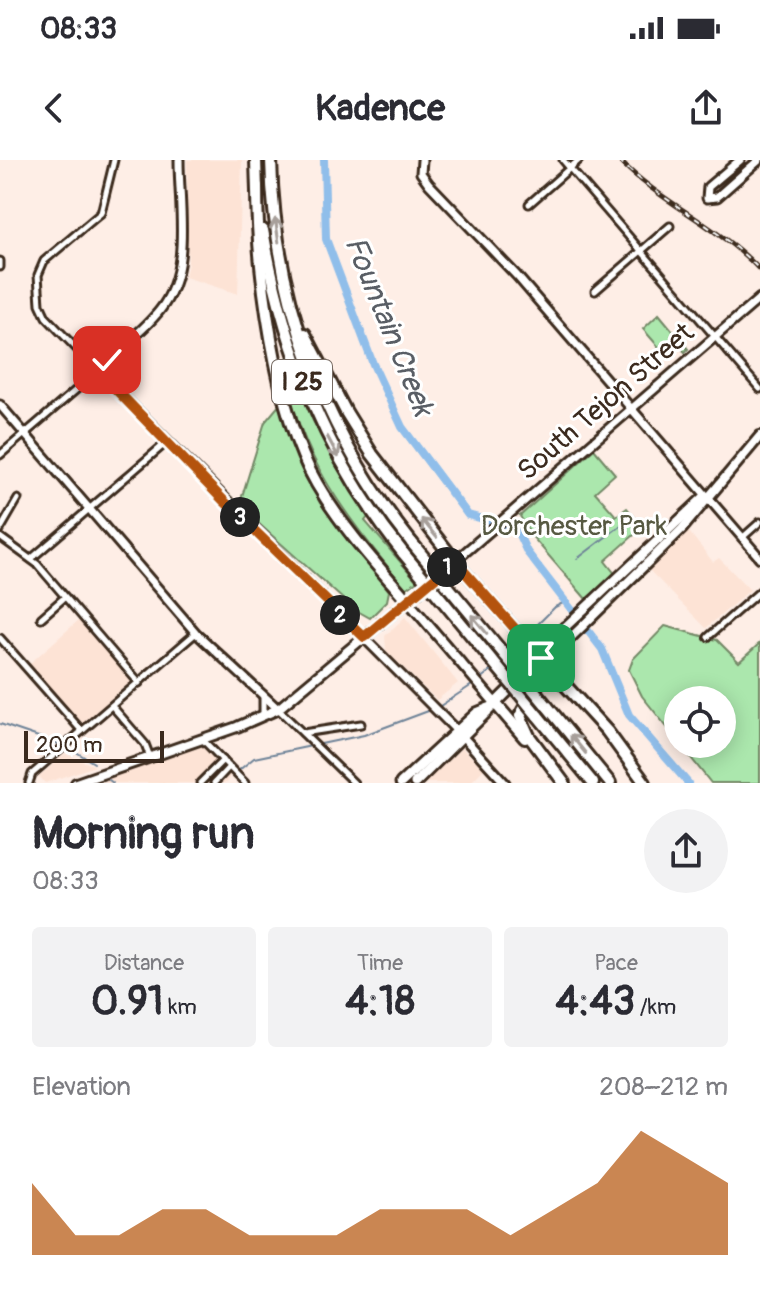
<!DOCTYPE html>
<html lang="en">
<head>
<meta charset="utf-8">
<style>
  body { margin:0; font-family:Pangolin,sans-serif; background:#f2f2f3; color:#2b2b33; height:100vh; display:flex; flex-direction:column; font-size:30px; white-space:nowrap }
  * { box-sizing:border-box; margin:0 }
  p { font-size:26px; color:#7c7c81 }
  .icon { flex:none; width:44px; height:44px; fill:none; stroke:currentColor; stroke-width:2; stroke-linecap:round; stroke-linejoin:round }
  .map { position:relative; height:623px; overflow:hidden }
  .side { display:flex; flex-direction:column; background:#fff; flex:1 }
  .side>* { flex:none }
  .tools { position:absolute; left:664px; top:526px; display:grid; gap:16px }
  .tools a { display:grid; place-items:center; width:72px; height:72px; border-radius:50%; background:#fff; box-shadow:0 4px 20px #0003; font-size:40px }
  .scale { position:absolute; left:24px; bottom:20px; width:140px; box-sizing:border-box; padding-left:8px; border:4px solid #3b2a1e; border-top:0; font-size:22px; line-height:28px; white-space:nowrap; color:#3b2a1e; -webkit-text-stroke:6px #fff; paint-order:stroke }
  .pin { position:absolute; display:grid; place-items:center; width:68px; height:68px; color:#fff; margin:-34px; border-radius:16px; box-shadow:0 4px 12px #0006 }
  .km { position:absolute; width:40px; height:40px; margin:-20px; border-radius:50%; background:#222; color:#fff; font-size:22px; line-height:40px; text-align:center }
  .round { display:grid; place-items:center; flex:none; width:84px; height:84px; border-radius:42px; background:#f2f2f3 }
  .summary { display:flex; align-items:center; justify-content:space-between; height:136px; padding:0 32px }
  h1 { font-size:44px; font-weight:700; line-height:60px }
  .stats { display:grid; grid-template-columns:repeat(3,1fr); gap:12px; height:136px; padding:8px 32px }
  .stats div { display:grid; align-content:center; border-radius:8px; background:#f2f2f3; text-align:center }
  .stats b { font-size:40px; font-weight:700 }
  .stats small { font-size:22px; font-weight:400 }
  .stats p { font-size:22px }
  .chart { height:224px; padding:16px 32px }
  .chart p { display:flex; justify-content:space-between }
  .chart svg { width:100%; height:144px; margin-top:8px; fill:#b45309; opacity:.7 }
  .status { display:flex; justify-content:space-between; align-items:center; height:56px; padding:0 40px; background:#fff; direction:ltr }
  .status svg { height:22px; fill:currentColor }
  header { display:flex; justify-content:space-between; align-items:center; height:104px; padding:0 32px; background:#fff; font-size:36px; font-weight:700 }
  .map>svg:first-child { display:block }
  .built { fill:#fde3d5 }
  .green { fill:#abe7ad; stroke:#738866; stroke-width:2 }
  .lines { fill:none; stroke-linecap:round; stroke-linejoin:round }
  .stream { stroke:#6e8398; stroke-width:2 }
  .river { stroke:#90beea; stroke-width:8 }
  .minor-casing { stroke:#3b2a1e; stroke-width:11 }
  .tertiary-casing { stroke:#3b2a1e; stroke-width:13 }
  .secondary-casing { stroke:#3b2a1e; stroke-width:14 }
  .primary-casing { stroke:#3b2a1e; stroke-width:14 }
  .trunk-casing { stroke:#3b2a1e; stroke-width:15 }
  .motorway-casing { stroke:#3b2a1e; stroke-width:16 }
  .minor { stroke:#fff; stroke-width:5 }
  .tertiary { stroke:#fff; stroke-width:7 }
  .secondary { stroke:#fff; stroke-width:8 }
  .primary { stroke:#fff; stroke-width:8 }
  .trunk { stroke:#fff; stroke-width:9 }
  .motorway { stroke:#fff; stroke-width:10 }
  .rail-casing { stroke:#3b2a1e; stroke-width:5 }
  .rail { stroke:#fff; stroke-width:2; stroke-dasharray:6; stroke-linecap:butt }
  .motorway-bridge-casing { stroke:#3b2a1e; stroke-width:16; stroke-linecap:butt }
  .motorway-bridge { stroke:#fff; stroke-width:10 }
  .oneway { stroke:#a79f9a }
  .route-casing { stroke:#fff; stroke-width:16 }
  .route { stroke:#b45309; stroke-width:10 }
  .labels { text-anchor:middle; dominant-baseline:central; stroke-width:6; stroke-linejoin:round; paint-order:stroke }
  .shield { fill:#fff; stroke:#766a62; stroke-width:2 }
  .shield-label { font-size:26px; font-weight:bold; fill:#3b2a1e }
  .street-label { font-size:28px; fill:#3b2a1e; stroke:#fff }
  .park-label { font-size:28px; fill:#575942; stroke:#fff }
  .water-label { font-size:30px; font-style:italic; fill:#595e65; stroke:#fff }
</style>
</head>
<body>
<div class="status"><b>08:33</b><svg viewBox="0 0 49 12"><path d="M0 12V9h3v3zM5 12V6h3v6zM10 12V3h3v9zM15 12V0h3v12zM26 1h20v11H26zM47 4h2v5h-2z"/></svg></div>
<header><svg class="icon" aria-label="back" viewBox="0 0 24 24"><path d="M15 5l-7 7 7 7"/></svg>Kadence<svg class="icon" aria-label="share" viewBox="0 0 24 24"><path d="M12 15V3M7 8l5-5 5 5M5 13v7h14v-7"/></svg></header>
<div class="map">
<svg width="760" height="623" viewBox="0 0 760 623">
  <rect width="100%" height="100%" fill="#feeee6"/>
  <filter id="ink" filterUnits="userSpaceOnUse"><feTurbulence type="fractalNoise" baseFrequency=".0125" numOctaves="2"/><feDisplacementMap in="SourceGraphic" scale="16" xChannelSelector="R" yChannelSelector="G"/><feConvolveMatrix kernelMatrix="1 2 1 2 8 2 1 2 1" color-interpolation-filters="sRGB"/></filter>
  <g filter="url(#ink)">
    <g class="built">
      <path d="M187,0H242L238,134L185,117L188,103Z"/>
      <path d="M686,368L713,402L719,398L750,430L706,468L647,408Z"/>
      <path d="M405,457L458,523L437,540L386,491L385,476Z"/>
      <path d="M80,459L132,522L114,536L117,538L85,561L88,563L80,565L27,506Z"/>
      <path d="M203,586L231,613L227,623H107L105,618Z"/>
      <path d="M462,588L484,609L470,623H423Z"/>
      <path d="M65,594L95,606L45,623L39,616Z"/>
    </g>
    <g class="green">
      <path d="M659,154L688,189L685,192L676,183L664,193L643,169Z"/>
      <path d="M287,198L313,261L368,357L365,361L417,421L406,429C344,353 302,303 282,203Z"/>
      <path d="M280,244L294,289L320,343L389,431L387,441L370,458L354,449L239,346L265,262Z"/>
      <path d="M594,289L615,314L595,332L616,356L627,348L643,367L605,401L616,415L586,439L530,374L520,356Z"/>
      <path d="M665,466L717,480L739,502L760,483V623H711L680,584H722V540H678V581L642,536L629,510L633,499Z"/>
    </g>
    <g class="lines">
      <g class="stream">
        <path d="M577,399L628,360"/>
        <path d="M527,475L555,447L565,442"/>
        <path d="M510,493L522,480"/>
        <path d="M480,519L494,508"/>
        <path d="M437,548L475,523"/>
        <path d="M0,564L59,584"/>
        <path d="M73,590L94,603"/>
        <path d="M238,611L254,598L364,575L431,550"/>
        <path d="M109,620L113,623"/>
      </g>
      <path class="river" d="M324,0L326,79L373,204L402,267L468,355L509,366L518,373L527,392L602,489L629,555L688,623"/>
      <g class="minor-casing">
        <g id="minor">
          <path d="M563,0L760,229"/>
          <path d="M529,44L579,0"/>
          <path d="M0,101V107"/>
          <path d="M595,131L670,66"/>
          <path d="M0,295L98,211L46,157L40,144L38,115L44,101L101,53L114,0"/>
          <path d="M0,370L18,339"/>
          <path d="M0,377L37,404L139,523"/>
          <path d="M742,378L760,362"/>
          <path d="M31,399L167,282"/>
          <path d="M41,458L65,437"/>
          <path d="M708,477L760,431"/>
          <path d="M0,478L82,571"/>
          <path d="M263,534V556"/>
          <path d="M112,546L145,584L150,597"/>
          <path d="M278,549L354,623"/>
          <path d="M303,573L361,564"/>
          <path d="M203,580L245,623"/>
          <path d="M29,623L32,614L196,473"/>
          <path d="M200,623L223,600"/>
          <path d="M214,623L229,607"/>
        </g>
      </g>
      <g class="tertiary-casing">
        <g id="tertiary">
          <path d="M179,0C179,48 192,110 160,150C142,173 117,189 98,211L457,571"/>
          <path d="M422,0L421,13L429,24L517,116L760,398"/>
          <path d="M740,0L708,27L707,38L717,37L759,0"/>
          <path d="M0,245L196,473L278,549"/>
          <path d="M455,401L760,138"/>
          <path d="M463,577L505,623"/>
        </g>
      </g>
      <g class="secondary-casing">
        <g id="secondary">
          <path d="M407,440L495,543"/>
          <path d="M76,623L237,567L278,549L455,401L541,498"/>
        </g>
      </g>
      <g class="primary-casing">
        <g id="primary">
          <path d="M546,497L555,493L682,369L760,276"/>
          <path d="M541,498L547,484L705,336"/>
        </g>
      </g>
      <g class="trunk-casing">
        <g id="trunk">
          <path d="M401,623L477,553L489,548"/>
          <path d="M415,623L541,498"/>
        </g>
      </g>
      <g class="motorway-casing">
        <g id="motorway">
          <path d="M256,0L257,31"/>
          <path d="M271,0C274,141 325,274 412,383"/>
          <path d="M257,26C257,110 275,252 317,324C342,367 375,403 407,440"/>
          <path d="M263,70C284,191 327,299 404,394"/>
          <path d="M305,174L346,252L372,294L455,401"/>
          <path d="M544,502L607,571L645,623"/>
          <path d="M495,543L525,578"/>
          <path d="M547,546L610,623"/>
          <path d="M537,555L593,623"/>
          <path d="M564,623L529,576L520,556L539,522L550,489L565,468"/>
        </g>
      </g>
      <use href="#minor" class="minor"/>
      <use href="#tertiary" class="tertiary"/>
      <use href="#secondary" class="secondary"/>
      <use href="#primary" class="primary"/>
      <use href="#trunk" class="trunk"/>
      <use href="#motorway" class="motorway"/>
      <g class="rail-casing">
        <path id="rail" d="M619,0C661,43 719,66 760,110"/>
      </g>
      <use href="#rail" class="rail"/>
      <g class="motorway-bridge-casing">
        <g id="motorway-bridge">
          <path d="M412,383L547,546"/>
          <path d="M404,394L537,555"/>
        </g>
      </g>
      <use href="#motorway-bridge" class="motorway-bridge"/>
    </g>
    <defs><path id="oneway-shaft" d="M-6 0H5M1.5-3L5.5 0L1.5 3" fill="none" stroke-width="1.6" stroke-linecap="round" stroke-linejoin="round" transform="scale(2)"/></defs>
    <g class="oneway">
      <use href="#oneway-shaft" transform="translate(277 70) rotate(-98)"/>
      <use href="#oneway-shaft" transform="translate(333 287) rotate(62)"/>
      <use href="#oneway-shaft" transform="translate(429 368) rotate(-129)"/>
      <use href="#oneway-shaft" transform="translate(479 464) rotate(-130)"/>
      <use href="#oneway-shaft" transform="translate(578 584) rotate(-129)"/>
    </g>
  </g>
  <g class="lines" filter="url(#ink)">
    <g class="route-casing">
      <path id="route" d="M107,200L98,211L225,342L364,477L455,401L541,498"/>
    </g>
    <use href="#route" class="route"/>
  </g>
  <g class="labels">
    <rect class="shield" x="272" y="200" width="60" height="44" rx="6"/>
    <g class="shield-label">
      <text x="302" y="222">I 25</text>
    </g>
    <g class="street-label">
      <text transform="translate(606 242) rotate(-41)">South Tejon Street</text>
    </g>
    <g class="park-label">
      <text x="574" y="366">Dorchester Park</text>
    </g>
    <g class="water-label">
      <text transform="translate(389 166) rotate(68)">Fountain Creek</text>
    </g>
  </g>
</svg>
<div class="tools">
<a><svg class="icon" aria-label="locate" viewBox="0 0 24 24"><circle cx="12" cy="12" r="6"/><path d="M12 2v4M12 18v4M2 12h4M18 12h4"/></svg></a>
</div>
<div class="scale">200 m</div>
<div class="pin" style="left:541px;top:498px;background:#1e9e55"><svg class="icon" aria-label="arrive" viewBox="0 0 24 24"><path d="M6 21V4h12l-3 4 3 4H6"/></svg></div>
<div class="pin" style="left:107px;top:200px;background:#d93025"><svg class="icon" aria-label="check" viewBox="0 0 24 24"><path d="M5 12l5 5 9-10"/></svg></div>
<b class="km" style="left:447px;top:407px">1</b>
<b class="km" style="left:340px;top:455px">2</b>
<b class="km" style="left:240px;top:357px">3</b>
</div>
<section class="side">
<div class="summary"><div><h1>Morning run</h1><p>08:33</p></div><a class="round"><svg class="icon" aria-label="share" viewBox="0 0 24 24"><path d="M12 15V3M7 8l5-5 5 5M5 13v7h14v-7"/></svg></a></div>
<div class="stats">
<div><p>Distance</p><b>0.91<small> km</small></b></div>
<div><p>Time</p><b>4:18</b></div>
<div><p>Pace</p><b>4:43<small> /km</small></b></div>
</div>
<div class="chart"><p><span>Elevation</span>208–212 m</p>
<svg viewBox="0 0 160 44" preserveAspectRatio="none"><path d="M0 44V22L10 38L20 38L30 30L40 30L50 38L60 38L70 38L80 30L90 30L100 30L110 38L120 30L130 22L140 6L150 14L160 22V44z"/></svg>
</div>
</section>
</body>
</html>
